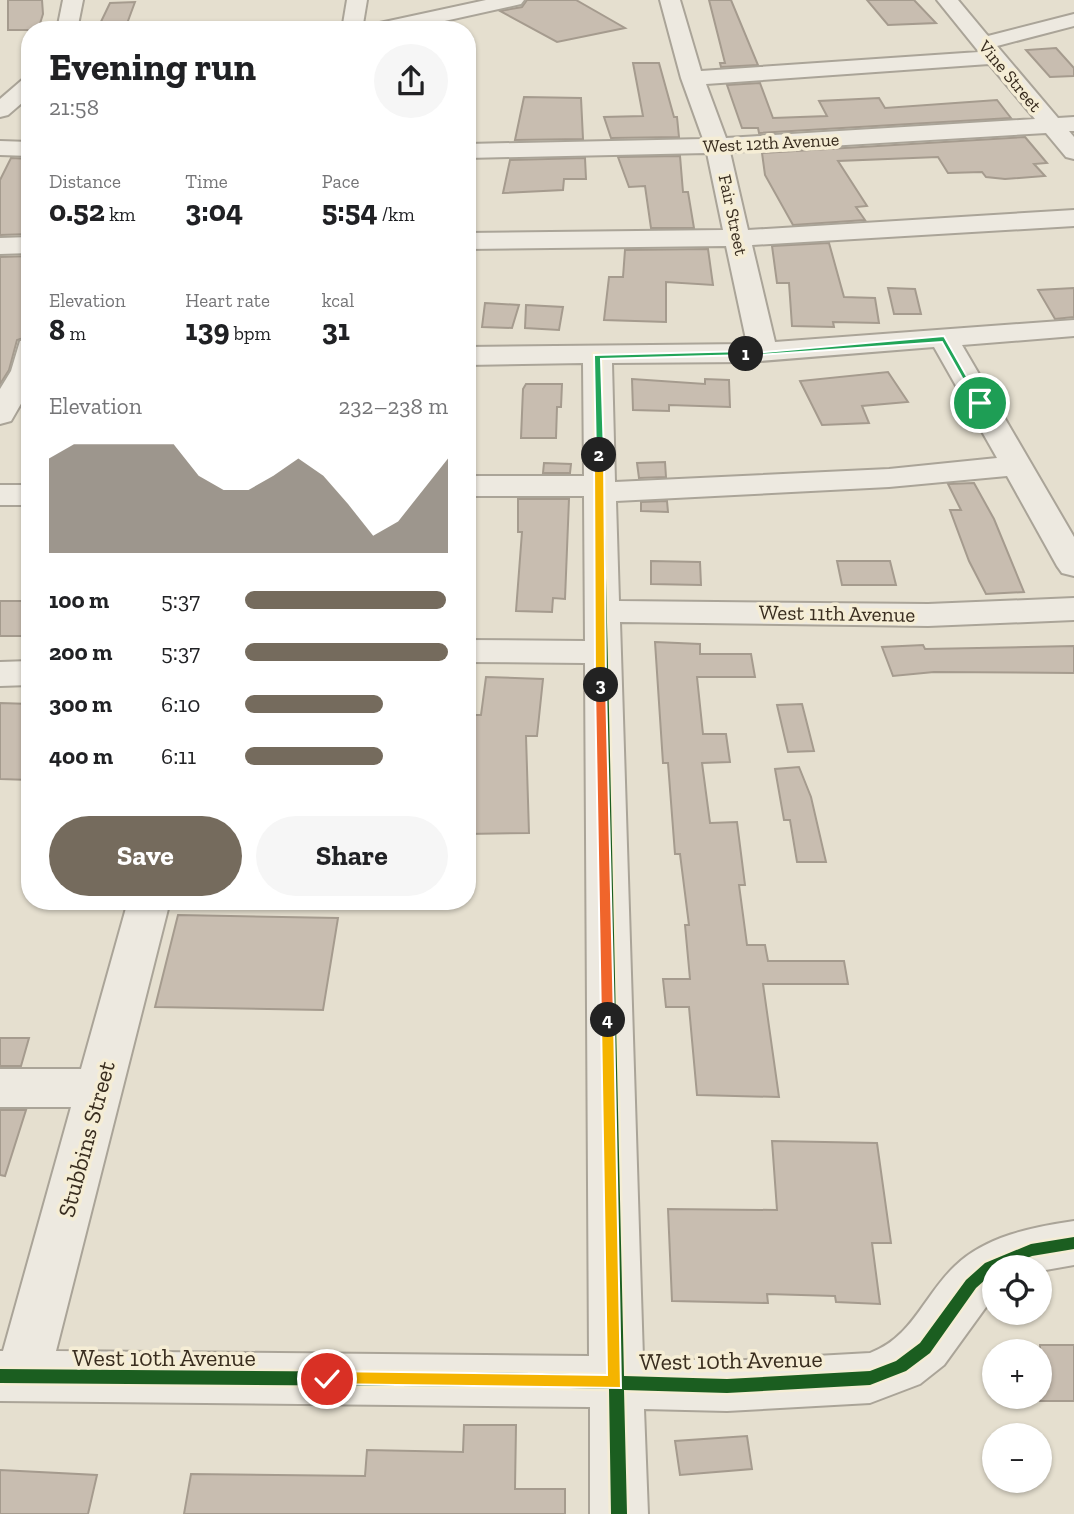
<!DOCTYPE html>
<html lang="en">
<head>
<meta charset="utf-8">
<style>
  body { margin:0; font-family:"Zilla Slab",serif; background:#f6f6f6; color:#202124; height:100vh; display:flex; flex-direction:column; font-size:26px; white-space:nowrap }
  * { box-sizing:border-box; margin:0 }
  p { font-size:23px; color:#757577 }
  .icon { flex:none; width:38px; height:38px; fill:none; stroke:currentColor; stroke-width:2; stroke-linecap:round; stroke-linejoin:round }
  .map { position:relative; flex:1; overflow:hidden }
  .drawer { position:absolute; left:21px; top:21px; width:455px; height:889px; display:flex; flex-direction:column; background:#fff; border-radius:28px; box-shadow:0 2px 5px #0004 }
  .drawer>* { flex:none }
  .fabs { position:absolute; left:982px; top:1255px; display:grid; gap:14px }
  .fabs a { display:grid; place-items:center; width:70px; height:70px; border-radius:50%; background:#fff; box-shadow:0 2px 5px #0004; font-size:35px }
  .pin { position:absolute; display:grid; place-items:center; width:60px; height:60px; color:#fff; margin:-30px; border:4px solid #fff; border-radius:50%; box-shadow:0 2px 7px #0007 }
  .km { position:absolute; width:35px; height:35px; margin:-18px; border-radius:50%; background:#222; color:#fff; font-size:19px; line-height:35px; text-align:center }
  .round { display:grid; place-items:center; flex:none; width:74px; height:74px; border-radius:37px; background:#f6f6f6 }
  .head { display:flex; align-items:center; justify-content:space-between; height:119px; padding:0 28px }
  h1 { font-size:38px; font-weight:700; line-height:52px }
  .stats { display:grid; grid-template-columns:repeat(3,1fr); gap:10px; height:119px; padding:7px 28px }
  .stats div { display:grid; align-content:center }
  .stats b { font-size:30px; font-weight:700 }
  .stats small { font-size:19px; font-weight:400 }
  .stats p { font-size:19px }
  .chart { height:196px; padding:14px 28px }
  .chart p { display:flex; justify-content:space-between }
  .chart svg { width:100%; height:126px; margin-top:7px; fill:#756b5d; opacity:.7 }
  .primary-button { display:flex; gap:14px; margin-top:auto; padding:14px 28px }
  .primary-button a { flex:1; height:80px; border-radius:42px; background:#756b5d; color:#fff; font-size:28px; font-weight:700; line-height:80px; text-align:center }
  .primary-button a+a { background:#f6f6f6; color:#202124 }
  ul { padding:0 28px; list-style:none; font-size:23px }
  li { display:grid; grid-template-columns:112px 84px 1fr; align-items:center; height:52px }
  li i { height:18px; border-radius:9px; background:#756b5d }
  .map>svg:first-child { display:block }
  .building { fill:#c8bdb0; stroke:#a59b8e; stroke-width:2 }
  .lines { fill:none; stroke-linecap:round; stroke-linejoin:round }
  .minor-casing { stroke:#aaa498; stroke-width:4 }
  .minor { fill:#ede9e0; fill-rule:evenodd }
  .cycleway-casing { stroke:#f5edd5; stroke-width:5 }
  .cycleway { fill:#1b5e20; fill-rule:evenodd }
  .split-1 { fill:#22a559; stroke:#fff; stroke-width:2 }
  .split-2 { fill:#22a559; stroke:#fff; stroke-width:2 }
  .split-3 { fill:#f5b400; stroke:#fff; stroke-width:2 }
  .split-4 { fill:#f0652b; stroke:#fff; stroke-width:2 }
  .split-5 { fill:#f5b400; stroke:#fff; stroke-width:2 }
  .labels { text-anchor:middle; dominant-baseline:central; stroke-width:7; stroke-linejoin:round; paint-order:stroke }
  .far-street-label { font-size:18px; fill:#392d1f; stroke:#f5edd5 }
  .street-label { font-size:21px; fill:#392d1f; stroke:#f5edd5 }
  .near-street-label { font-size:24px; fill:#392d1f; stroke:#f5edd5 }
</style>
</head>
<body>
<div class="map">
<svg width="1074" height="1514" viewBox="0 0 1074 1514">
  <rect width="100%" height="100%" fill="#e5dfcf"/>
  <g class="building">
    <path d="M8,0H42L43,14L38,30H8Z"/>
    <path d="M527,0H576L625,28L557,42L500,11L522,7Z"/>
    <path d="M709,0H731L758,65L721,67L720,63H725Z"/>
    <path d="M867,0H914L936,23L888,25Z"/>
    <path d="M135,2L125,29L97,30L110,3Z"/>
    <path d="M1056,48L1074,68V76L1050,77L1026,50Z"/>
    <path d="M633,63H659L674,117H677L679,137L611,138L604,117L643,116Z"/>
    <path d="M760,83L773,118L827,116L819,101L879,98L885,108L997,100L1011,118L759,133L758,128H742L727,85Z"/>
    <path d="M524,97L581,98L583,139L515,140Z"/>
    <path d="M1025,137L1047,163L1034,164L1045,176L1005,179L986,177L982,172L948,173L938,157L838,161L867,206L856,207L865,220L793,225L765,175L762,153Z"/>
    <path d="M680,156L683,192H688L694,228H651L645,186L629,187L618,157Z"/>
    <path d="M11,158L30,159V234L0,235V180Z"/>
    <path d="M585,158L586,179H564L563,190L503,193L510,160Z"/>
    <path d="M829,243L844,297L875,298L879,323L833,322L834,327L792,326L789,283H777L772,246Z"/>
    <path d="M708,249L713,285L666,282V322L604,320L609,277H623L625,250Z"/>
    <path d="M30,256V336L17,340L9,370L0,384V257Z"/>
    <path d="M888,288L915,289L921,314H894Z"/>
    <path d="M1074,288V317L1055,319L1038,290Z"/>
    <path d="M485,303L519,305L512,328L482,327Z"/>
    <path d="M526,305L563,307L559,330L525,328Z"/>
    <path d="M888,372L908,402L862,406L869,423L822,425L800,381Z"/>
    <path d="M632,379L705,384V379L729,380L730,407L669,405V411L633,410Z"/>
    <path d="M526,384H562L561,407H557L556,438H521L523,389Z"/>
    <path d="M665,462L666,477L639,478L637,463Z"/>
    <path d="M544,463L571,464L570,473H543Z"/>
    <path d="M974,483L994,519L1024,592L986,594L969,561L950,510H961L948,484Z"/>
    <path d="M518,499H569L565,599L553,598L552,612L516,611L522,532H518Z"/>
    <path d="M667,501L668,512L641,511V502Z"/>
    <path d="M651,561L700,562L701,585L651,584Z"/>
    <path d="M837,561H890L896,585H842Z"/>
    <rect x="0" y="601" width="30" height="35"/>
    <path d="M655,642L700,644V654H751L755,677H697L703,734H726L730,762L702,763L710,823L737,822L745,885H739L747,945H765L768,961H844L848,984H763L779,1097L697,1095L689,1007H666L663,979H690L685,925H689L680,854H675L668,763H663Z"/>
    <path d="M923,645L925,649L1074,646V673L934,672L893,676L882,647Z"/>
    <path d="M486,677L543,679L537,736H526L529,833L467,834V782H472L475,715H481Z"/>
    <path d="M0,703L30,704V780L0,779Z"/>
    <path d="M802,704L814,751L788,752L777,705Z"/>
    <path d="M799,767L811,797L826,862H797L790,820H784L775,769Z"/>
    <path d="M178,915L338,918L323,1010L155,1007Z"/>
    <path d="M0,1038H29L21,1066H0Z"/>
    <path d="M0,1110H26L5,1176L0,1175Z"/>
    <path d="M772,1141L877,1143L891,1243H872L880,1304L836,1302L835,1296L767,1294L768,1303L672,1301L668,1209L777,1210Z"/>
    <rect x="1040" y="1345" width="34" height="56"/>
    <path d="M464,1425H516L515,1489H565V1514H184L191,1474L365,1476L367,1450L463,1452Z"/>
    <path d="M747,1436L752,1469L680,1475L675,1441Z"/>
    <path d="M0,1470L97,1475L88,1514H0Z"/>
  </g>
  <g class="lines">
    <g class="minor-casing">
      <g id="minor">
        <path d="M63,0H83L77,30H57Z"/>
        <path d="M347,0H367L362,30H342Z"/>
        <path d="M486,0H524L521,4L404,30H365L375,24Z"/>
        <path d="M660,0H680L701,71L979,52L937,0H958L988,36L1074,14V26L997,46L1058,118L1074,117V131H1069L1074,137V159L1066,157L1046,133L730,152L748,230L1074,210V226L752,245L775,342L1074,320V336L962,345L1074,537V576L1062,573L1057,566L1007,476L889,487L616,501L619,601L928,604L1074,598V620L928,626L620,622L643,1358L727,1361L870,1353C913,1337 924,1295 955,1266C986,1236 1033,1227 1074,1221V1265L1040,1271V1267H994V1296L944,1365L920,1384L870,1403L727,1411L644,1409L648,1514H590V1407L0,1401V1351H3L71,1107H0V1069H81L128,901H170L56,1351L589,1356L585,663L467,662V640L585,641L584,496H467V476H584L583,363L467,365V347L747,344L726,246L467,249V233L723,230L707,153L467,158V144L703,139L681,78ZM989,64L1035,119L726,138L706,84ZM934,347L997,458L889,469L615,482L612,363L748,362Z"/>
        <path d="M30,79V96L8,115L0,117V99L22,80Z"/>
        <path d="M0,141L30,142V156L0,155Z"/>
        <path d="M30,237V253L0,254V238Z"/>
        <path d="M30,339V388L11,421L0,424V389L11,371L20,341Z"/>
        <rect x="0" y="485" width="30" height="20"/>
        <path d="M30,661V685L0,686V662Z"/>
      </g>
    </g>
    <use href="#minor" class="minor"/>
    <g class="cycleway-casing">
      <path id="cycleway" d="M594,354H597L601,356L624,1376L727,1379L870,1371L896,1361L920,1343L966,1280L985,1263L1031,1244L1074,1237V1249L1032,1256L1005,1267H994V1272L976,1288L930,1353L906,1371L870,1385L727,1393L624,1390L627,1514H611L609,1389L530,1387L0,1383V1369L530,1373L609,1375Z"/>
    </g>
    <use href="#cycleway" class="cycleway"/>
  </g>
  <path class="split-1" d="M944,336L983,405L976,403L942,342L746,356L741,354Z"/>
  <path class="split-2" d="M746,351L749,355L601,359L604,455L596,457L594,355Z"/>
  <path class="split-3" d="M599,452L604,455L606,685L601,689L595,685L594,455Z"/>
  <path class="split-4" d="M601,682L606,685L614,1020L608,1025L601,1020L595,685Z"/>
  <path class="split-5" d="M608,1015L614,1020L621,1388L322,1384L319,1379L327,1371L607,1375L601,1020Z"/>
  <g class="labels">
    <g class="far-street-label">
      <text transform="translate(1010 76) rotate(50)">Vine Street</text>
      <text transform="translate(771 143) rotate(-3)">West 12th Avenue</text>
      <text transform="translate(733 215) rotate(78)">Fair Street</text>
    </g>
    <g class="street-label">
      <text transform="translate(837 613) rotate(1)">West 11th Avenue</text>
    </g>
    <g class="near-street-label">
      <text transform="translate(86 1139) rotate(-75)">Stubbins Street</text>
      <text x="164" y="1357">West 10th Avenue</text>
      <text transform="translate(731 1360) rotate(-1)">West 10th Avenue</text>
    </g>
  </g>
</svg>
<div class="fabs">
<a><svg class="icon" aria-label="locate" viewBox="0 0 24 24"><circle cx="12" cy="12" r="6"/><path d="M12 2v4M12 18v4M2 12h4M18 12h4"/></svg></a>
<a>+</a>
<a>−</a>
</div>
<div class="pin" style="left:980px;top:403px;background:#1e9e55"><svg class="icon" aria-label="arrive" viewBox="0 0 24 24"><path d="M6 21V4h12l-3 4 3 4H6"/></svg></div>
<div class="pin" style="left:327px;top:1379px;background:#d93025"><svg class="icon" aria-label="check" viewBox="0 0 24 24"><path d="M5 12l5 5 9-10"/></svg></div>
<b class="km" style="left:746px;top:354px">1</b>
<b class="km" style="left:599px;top:455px">2</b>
<b class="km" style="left:601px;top:685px">3</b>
<b class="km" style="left:608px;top:1020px">4</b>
<section class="drawer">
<div class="head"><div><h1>Evening run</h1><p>21:58</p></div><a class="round"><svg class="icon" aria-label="share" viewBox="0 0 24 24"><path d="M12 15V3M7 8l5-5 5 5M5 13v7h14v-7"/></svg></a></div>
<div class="stats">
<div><p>Distance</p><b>0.52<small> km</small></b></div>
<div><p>Time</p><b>3:04</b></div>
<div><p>Pace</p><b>5:54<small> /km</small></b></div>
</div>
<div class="stats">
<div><p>Elevation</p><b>8<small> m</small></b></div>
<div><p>Heart rate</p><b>139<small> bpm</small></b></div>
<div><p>kcal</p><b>31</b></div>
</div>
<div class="chart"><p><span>Elevation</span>232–238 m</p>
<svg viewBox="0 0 160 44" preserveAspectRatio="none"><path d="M0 44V11L10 6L20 6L30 6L40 6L50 6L60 17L70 22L80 22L90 17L100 11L110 17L120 27L130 38L140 33L150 22L160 11V44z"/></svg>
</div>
<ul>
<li><b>100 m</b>5:37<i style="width:99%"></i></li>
<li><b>200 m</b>5:37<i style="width:100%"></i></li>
<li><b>300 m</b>6:10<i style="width:68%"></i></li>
<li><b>400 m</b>6:11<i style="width:68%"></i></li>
</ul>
<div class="primary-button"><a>Save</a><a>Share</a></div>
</section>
</div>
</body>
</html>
